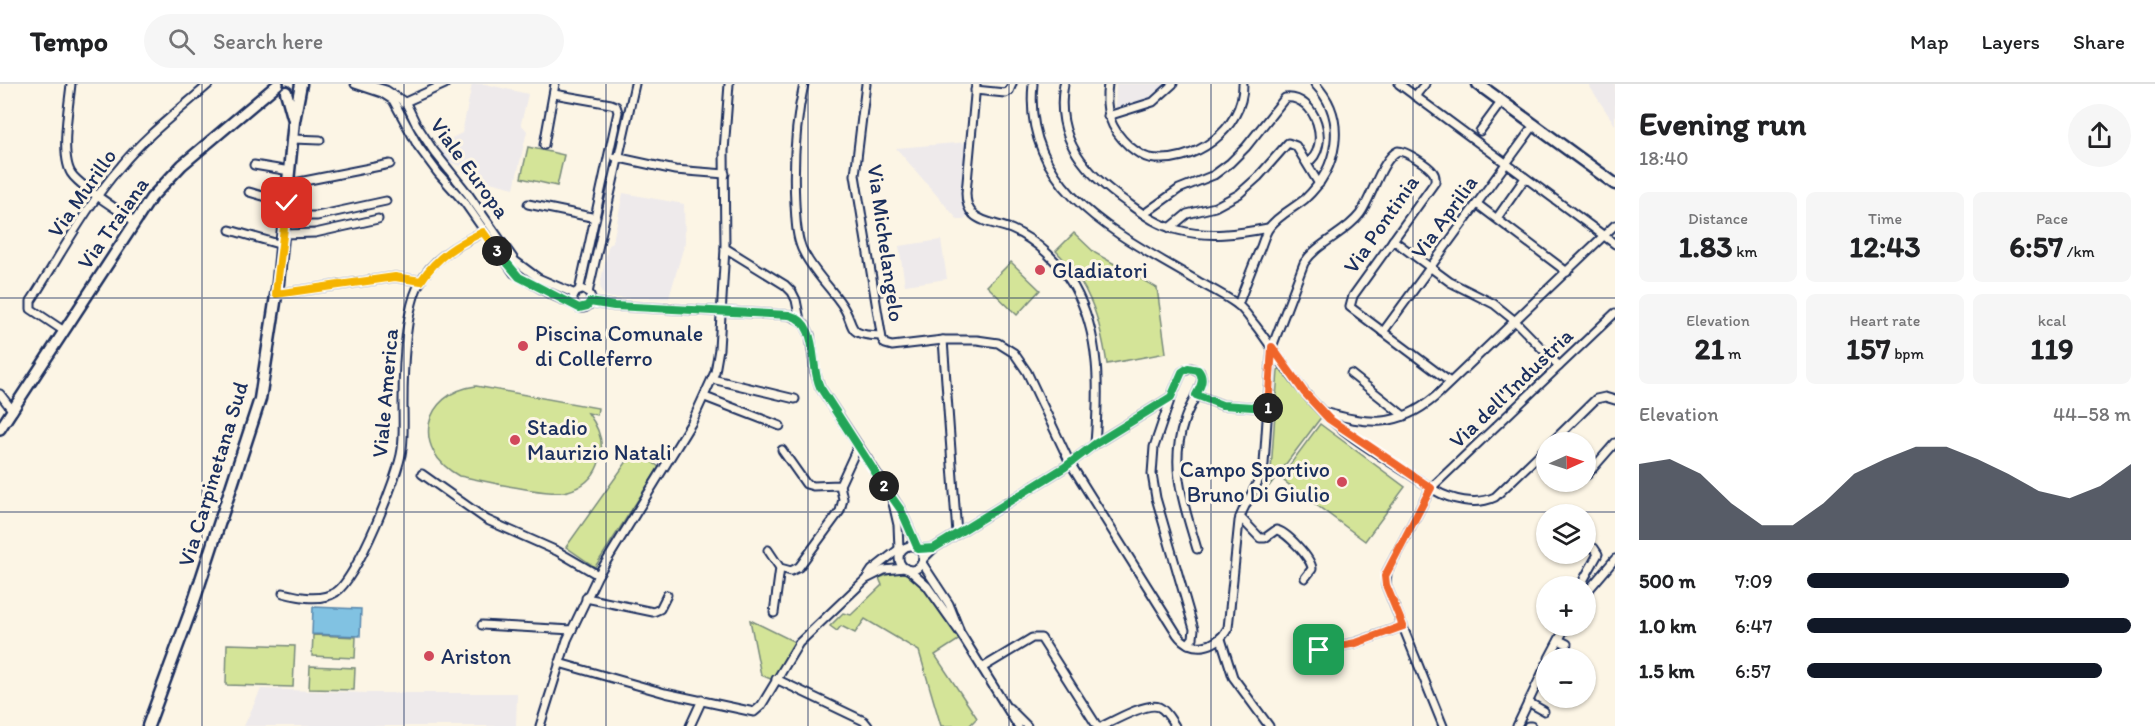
<!DOCTYPE html>
<html lang="en">
<head>
<meta charset="utf-8">
<style>
  body { margin:0; font-family:Itim,sans-serif; background:#f6f6f6; color:#202124; height:100vh; display:flex; flex-direction:column; font-size:22px; white-space:nowrap }
  * { box-sizing:border-box; margin:0 }
  p { font-size:20px; color:#757577 }
  .icon { flex:none; width:33px; height:33px; fill:none; stroke:currentColor; stroke-width:2; stroke-linecap:round; stroke-linejoin:round }
  .map { position:relative; flex:1; overflow:hidden }
  .side { display:flex; flex-direction:column; background:#fff; width:540px }
  .side>* { flex:none }
  .needle { width:39px; rotate:87deg }
  .buttons { position:absolute; left:1536px; top:348px; display:grid; gap:12px }
  .buttons a { display:grid; place-items:center; width:60px; height:60px; border-radius:50%; background:#fff; box-shadow:0 2px 4px #0004; font-size:30px }
  .pin { position:absolute; display:grid; place-items:center; width:51px; height:51px; color:#fff; margin:-26px; border-radius:12px; box-shadow:0 3px 9px #0006 }
  .km { position:absolute; width:30px; height:30px; margin:-15px; border-radius:50%; background:#222; color:#fff; font-size:16px; line-height:30px; text-align:center }
  .round { display:grid; place-items:center; flex:none; width:63px; height:63px; border-radius:32px; background:#f6f6f6 }
  .head { display:flex; align-items:center; justify-content:space-between; height:102px; padding:0 24px }
  h1 { font-size:33px; font-weight:700; line-height:45px }
  .stats { display:grid; grid-template-columns:repeat(3,1fr); gap:9px; height:102px; padding:6px 24px }
  .stats div { display:grid; align-content:center; border-radius:9px; background:#f6f6f6; text-align:center }
  .stats b { font-size:30px; font-weight:700 }
  .stats small { font-size:16px; font-weight:400 }
  .stats p { font-size:16px }
  .chart { height:168px; padding:12px 24px }
  .chart p { display:flex; justify-content:space-between }
  .chart svg { width:100%; height:108px; margin-top:6px; fill:#111827; opacity:.7 }
  ul { padding:0 24px; list-style:none; font-size:20px }
  li { display:grid; grid-template-columns:96px 72px 1fr; align-items:center; height:45px }
  li i { height:15px; border-radius:8px; background:#111827 }
  header { display:flex; align-items:center; gap:36px; box-sizing:border-box; height:84px; padding:0 30px; background:#fff; border-bottom:2px solid #e0e0e0 }
  header strong { font-size:28px }
  nav { display:flex; gap:33px; margin-inline-start:auto; font-size:21px }
  .search { width:420px; height:54px; background:#f6f6f6; display:flex; align-items:center; gap:15px; box-sizing:border-box; padding:0 21px; border-radius:33px; color:#757577; font-size:22px }
  main { display:flex; flex:1; min-height:0 }
  .map>svg:first-child { display:block }
  .built { fill:#eeeaeb }
  .green { fill:#d4e498; stroke:#788a7b; stroke-width:1.5 }
  .water { fill:#81c2e2; stroke:#5887ad; stroke-width:1.5 }
  .lines { fill:none; stroke-linecap:round; stroke-linejoin:round }
  .minor-casing { stroke:#1b2f5e; stroke-width:11 }
  .tertiary-casing { stroke:#1b2f5e; stroke-width:14 }
  .secondary-casing { stroke:#1b2f5e; stroke-width:15 }
  .minor { stroke:#fcf5e5; stroke-width:7 }
  .tertiary { stroke:#fcf5e5; stroke-width:9 }
  .secondary { stroke:#fcf5e5; stroke-width:10 }
  .split-1-casing { stroke:#fff; stroke-width:12 }
  .split-2-casing { stroke:#fff; stroke-width:12 }
  .split-3-casing { stroke:#fff; stroke-width:12 }
  .split-4-casing { stroke:#fff; stroke-width:12 }
  .split-1 { stroke:#f0652b; stroke-width:8 }
  .split-2 { stroke:#22a559; stroke-width:8 }
  .split-3 { stroke:#22a559; stroke-width:8 }
  .split-4 { stroke:#f5b400; stroke-width:8 }
  .grid { fill:none; stroke:#1b2f5e; stroke-width:1.5; stroke-opacity:0.55 }
  .poi-dot { fill:#d1495b; stroke:#fcf5e5; stroke-width:2 }
  .labels { text-anchor:middle; dominant-baseline:central; stroke-width:6; stroke-linejoin:round; paint-order:stroke }
  .street-label { font-size:22px; fill:#1b2f5e; stroke:#fcf5e5 }
  .poi-label { font-size:22px; fill:#1b2f5e; stroke:#fcf5e5; text-anchor:start }
</style>
</head>
<body>
<header>
<strong>Tempo</strong>
<div class="search"><svg class="icon" aria-label="search" viewBox="0 0 24 24"><circle cx="10" cy="10" r="6"/><path d="M15 15l6 6"/></svg>Search here</div>
<nav><a>Map</a><a>Layers</a><a>Share</a></nav>
</header>
<main>
<div class="map">
<svg width="1615" height="642" viewBox="0 0 1615 642">
  <rect width="100%" height="100%" fill="#fcf5e5"/>
  <filter id="ink" filterUnits="userSpaceOnUse"><feTurbulence type="fractalNoise" baseFrequency=".0167" numOctaves="2"/><feDisplacementMap in="SourceGraphic" scale="12" xChannelSelector="R" yChannelSelector="G"/><feConvolveMatrix kernelMatrix="1 2 1 2 8 2 1 2 1" color-interpolation-filters="sRGB"/></filter>
  <g filter="url(#ink)">
    <g class="built">
      <path d="M472,0H485L528,10L521,40L527,47L514,104L470,93L468,84L448,78L438,61L462,49Z"/>
      <path d="M1116,0H1171L1152,17L1115,26Z"/>
      <path d="M1588,0H1615V41L1592,6Z"/>
      <path d="M968,58L963,114L970,130L964,136H958L896,64Z"/>
      <path d="M623,109L684,120L685,158L669,214H611L605,212L601,207L600,201L608,163L613,157Z"/>
      <path d="M941,156L947,195L905,201L899,162Z"/>
      <path d="M261,605L367,609H517L516,642H244Z"/>
    </g>
    <g class="green">
      <path d="M528,63L564,71L557,102L521,94Z"/>
      <path d="M1074,149L1095,169L1157,204L1166,269L1107,280C1100,235 1090,200 1056,167Z"/>
      <path d="M1011,178L1040,206L1017,231L987,202Z"/>
      <path d="M1283,283L1310,322L1322,332L1270,401L1278,286Z"/>
      <path d="M476,302L598,324L597,331L588,329C600,345 606,362 598,381C593,394 582,403 568,407C550,413 482,396 459,392C411,366 422,309 476,302Z"/>
      <path d="M1320,340L1405,403L1365,457L1280,394Z"/>
      <path d="M635,366L659,383L595,483L566,463Z"/>
      <path d="M898,487L916,492L924,499L960,555L935,571L977,634L969,642H941L919,567L865,535L855,549L841,542L837,547L830,542L843,529L851,531L882,501L879,494Z"/>
      <path d="M750,536L795,558L773,596L761,591Z"/>
      <path d="M313,551L356,553L355,574L312,572Z"/>
      <path d="M227,560L295,562L293,603L226,601Z"/>
      <path d="M310,582L355,584L354,606L309,605Z"/>
    </g>
    <path class="water" d="M313,523L361,525L360,552L312,550Z"/>
    <g class="lines">
      <g class="minor-casing">
        <g id="minor">
          <path d="M71,0C69,21 60,70 71,89C79,102 120,127 134,137"/>
          <path d="M355,0L382,9L393,16L418,62L438,89L465,119L514,189L552,211L575,221"/>
          <path d="M366,0L386,6L406,19L416,40L433,66L468,110L515,177L538,194L575,210"/>
          <path d="M804,0C795,40 793,79 795,120C796,135 796,151 802,165C811,185 828,201 840,218C858,242 842,251 881,252"/>
          <path d="M866,0L855,91L882,255L885,260L892,262L943,256H977L998,259L1014,269L1027,288L1070,379L1177,550C1191,570 1217,564 1228,544L1239,437C1244,417 1260,402 1264,380L1272,263L1304,179C1318,158 1345,150 1360,130C1372,114 1381,75 1398,67C1406,67 1428,81 1433,88C1436,92 1435,93 1435,98L1353,212L1350,223L1450,298"/>
          <path d="M976,0L966,109C966,117 967,124 973,130C982,139 999,140 1011,145C1037,156 1060,179 1074,203C1101,251 1099,307 1095,360"/>
          <path d="M1033,0C1022,108 1122,152 1199,198C1212,205 1226,212 1238,221C1245,227 1250,235 1256,242C1275,267 1291,295 1313,318C1345,354 1394,379 1434,406C1451,416 1476,422 1495,413L1546,364"/>
          <path d="M1064,0C1054,56 1087,91 1129,120C1144,131 1160,142 1178,146C1208,154 1238,150 1268,144"/>
          <path d="M1108,0C1104,26 1110,45 1129,62C1135,67 1141,72 1149,74C1193,82 1244,45 1243,0"/>
          <path d="M1399,0L1615,160"/>
          <path d="M975,6L1005,9L1009,7L1012,0"/>
          <path d="M554,10L611,20L616,22L618,28L579,207"/>
          <path d="M1415,12L1425,0"/>
          <path d="M403,19L445,0"/>
          <path d="M1108,32L1153,18L1173,0"/>
          <path d="M1480,47L1502,17"/>
          <path d="M293,55L320,56"/>
          <path d="M544,61L555,0"/>
          <path d="M615,73L675,86L725,90"/>
          <path d="M254,81L290,87"/>
          <path d="M289,100L390,80"/>
          <path d="M249,108L287,119"/>
          <path d="M528,120L596,134"/>
          <path d="M1477,120L1567,188"/>
          <path d="M1144,130L1179,105L1214,91L1230,79L1246,63L1285,14C1316,10 1332,63 1307,79"/>
          <path d="M286,132H317L386,117"/>
          <path d="M1497,134L1525,94"/>
          <path d="M1170,144L1187,130L1215,123L1239,110L1258,93L1288,59L1296,62L1319,100"/>
          <path d="M230,146L282,161"/>
          <path d="M284,150L315,149L378,135"/>
          <path d="M1393,156L1450,198L1494,220L1515,237L1559,282"/>
          <path d="M725,164L785,201L792,208L796,216L800,236L805,241L810,251L815,288L820,303L901,426L918,465L934,464L923,475"/>
          <circle cx="582" cy="215" r="9"/>
          <path d="M588,209L635,0"/>
          <path d="M276,210L395,193L421,197"/>
          <path d="M590,218L614,222L789,231L800,236"/>
          <path d="M1238,221C1245,202 1252,183 1260,165C1263,158 1265,149 1269,144C1277,132 1294,124 1305,115C1338,84 1348,35 1315,0"/>
          <path d="M64,247L31,225V217C60,172 86,122 121,82C146,51 180,26 209,0"/>
          <path d="M1383,248L1535,40"/>
          <path d="M943,256L957,450"/>
          <path d="M1351,290L1404,332"/>
          <path d="M712,295L795,315"/>
          <path d="M0,310L13,327"/>
          <path d="M1196,311L1222,321L1268,324"/>
          <path d="M705,313L780,342"/>
          <path d="M1323,328C1368,340 1397,345 1435,313L1615,141"/>
          <path d="M1552,358L1596,315L1605,313L1615,316"/>
          <path d="M782,366L806,400L813,402L840,401L858,362"/>
          <path d="M422,390L487,436L557,467L598,491"/>
          <path d="M1587,391L1615,359"/>
          <path d="M892,415L898,441L899,465"/>
          <path d="M1240,433L1260,454H1265L1276,446C1286,447 1312,475 1312,485L1305,494"/>
          <circle cx="911" cy="474" r="12"/>
          <path d="M934,464L1065,383L1095,360L1171,313"/>
          <path d="M768,466L780,484L791,487L799,483L840,427L843,415L840,401"/>
          <path d="M1568,472L1570,470"/>
          <path d="M922,479L949,520L959,545"/>
          <path d="M909,486L927,502L961,550L1018,642"/>
          <path d="M868,494L884,486L905,484"/>
          <path d="M1582,502L1584,495L1598,470L1594,464L1586,462"/>
          <path d="M283,509C299,513 320,518 336,508C357,494 399,391 402,365C404,350 403,334 403,319C403,288 405,230 418,202C432,174 457,161 483,148"/>
          <path d="M1586,509L1615,475"/>
          <path d="M586,514L653,528L660,525L667,511"/>
          <path d="M774,529L780,484"/>
          <path d="M482,541L572,546"/>
          <path d="M1221,555L1233,593L1269,642"/>
          <path d="M1559,556L1567,560"/>
          <path d="M1188,560L1193,554L1194,545L1156,414L1152,390L1154,363L1171,313L1182,288L1191,284L1200,288L1202,295C1199,310 1188,323 1184,338C1169,383 1184,421 1197,465"/>
          <path d="M1319,566L1355,559L1403,542"/>
          <path d="M1549,574L1566,542"/>
          <path d="M559,579L665,609L754,628L761,622L799,559L866,495L872,486L899,465"/>
          <path d="M982,584L1032,554H1041L1097,642"/>
          <path d="M776,595L864,637L868,642"/>
          <path d="M1528,618L1544,627"/>
          <path d="M1009,624L1027,642"/>
          <path d="M540,642L567,556L598,491L692,338L715,288L719,265L725,164L724,67L729,0"/>
          <path d="M690,642L702,616"/>
          <path d="M1103,642C1115,636 1147,618 1159,623C1166,626 1171,636 1175,642"/>
          <path d="M1443,642L1386,501L1387,488L1431,404L1615,229"/>
          <path d="M1517,642L1546,581"/>
          <path d="M1528,642H1531"/>
        </g>
      </g>
      <g class="tertiary-casing">
        <path id="tertiary" d="M0,345L151,114L182,81L278,0"/>
      </g>
      <g class="secondary-casing">
        <g id="secondary">
          <path d="M1478,0L1615,100"/>
          <path d="M286,8L293,33"/>
          <path d="M148,642L192,523L260,315L278,199L294,37L301,0"/>
        </g>
      </g>
      <use href="#minor" class="minor"/>
      <use href="#tertiary" class="tertiary"/>
      <use href="#secondary" class="secondary"/>
    </g>
  </g>
  <g class="lines" filter="url(#ink)">
    <g class="split-1-casing">
      <path id="split-1" d="M1268,324L1272,263L1304,308L1329,335L1431,404L1385,492L1386,501L1403,542L1356,559L1319,566"/>
    </g>
    <g class="split-2-casing">
      <path id="split-2" d="M884,402L901,426L918,465L934,464L1065,383L1095,360L1171,313L1182,288L1188,284L1198,286C1205,294 1201,302 1196,311L1222,321L1268,324"/>
    </g>
    <g class="split-3-casing">
      <path id="split-3" d="M497,167L519,193L579,224L587,222L590,218L614,222L789,231C820,239 809,280 820,303L884,402"/>
    </g>
    <g class="split-4-casing">
      <path id="split-4" d="M287,119L276,210L395,193L421,197C437,172 458,160 483,148L497,167"/>
    </g>
    <use href="#split-1" class="split-1"/>
    <use href="#split-2" class="split-2"/>
    <use href="#split-3" class="split-3"/>
    <use href="#split-4" class="split-4"/>
  </g>
  <path class="grid" d="M202,0V642M404,0V642M606,0V642M808,0V642M1009,0V642M1211,0V642M1413,0V642M0,214H1615M0,428H1615"/>
  <g class="poi-dot">
    <circle cx="1040" cy="186" r="6"/>
    <circle cx="523" cy="262" r="6"/>
    <circle cx="515" cy="356" r="6"/>
    <circle cx="1342" cy="398" r="6"/>
    <circle cx="429" cy="572" r="6"/>
  </g>
  <g class="labels">
    <g class="street-label">
      <text transform="translate(470 84) rotate(54)">Viale Europa</text>
      <text transform="translate(82 109) rotate(-55)">Via Murillo</text>
      <text transform="translate(1444 133) rotate(-54)">Via Aprilia</text>
      <text transform="translate(113 139) rotate(-55)">Via Traiana</text>
      <text transform="translate(1381 140) rotate(-55)">Via Pontinia</text>
      <text transform="translate(886 159) rotate(82)">Via Michelangelo</text>
      <text transform="translate(1511 304) rotate(-44)">Via dell'Industria</text>
      <text transform="translate(385 309) rotate(-85)">Viale America</text>
      <text transform="translate(213 390) rotate(-73)">Via Carpinetana Sud</text>
    </g>
    <g class="poi-label">
      <text x="1052" y="186">Gladiatori</text>
      <text x="535" y="249">Piscina Comunale<tspan x="535" dy="25">di Colleferro</tspan></text>
      <text x="527" y="343">Stadio<tspan x="527" dy="25">Maurizio Natali</tspan></text>
      <text x="1330" y="385" text-anchor="end">Campo Sportivo<tspan x="1330" dy="25">Bruno Di Giulio</tspan></text>
      <text x="441" y="572">Ariston</text>
    </g>
  </g>
</svg>
<div class="buttons">
<a><svg class="needle" viewBox="-14 -14 28 28"><path d="M0-13l5 13h-10z" fill="#e53935"/><path d="M0 13l5-13h-10z" fill="#757577"/></svg></a>
<a><svg class="icon" aria-label="layers" viewBox="0 0 24 24"><path d="M12 4l9 5-9 5-9-5zM3 14l9 5 9-5"/></svg></a>
<a>+</a>
<a>−</a>
</div>
<div class="pin" style="left:1319px;top:566px;background:#1e9e55"><svg class="icon" aria-label="arrive" viewBox="0 0 24 24"><path d="M6 21V4h12l-3 4 3 4H6"/></svg></div>
<div class="pin" style="left:287px;top:119px;background:#d93025"><svg class="icon" aria-label="check" viewBox="0 0 24 24"><path d="M5 12l5 5 9-10"/></svg></div>
<b class="km" style="left:1268px;top:324px">1</b>
<b class="km" style="left:884px;top:402px">2</b>
<b class="km" style="left:497px;top:167px">3</b>
</div>
<section class="side">
<div class="head"><div><h1>Evening run</h1><p>18:40</p></div><a class="round"><svg class="icon" aria-label="share" viewBox="0 0 24 24"><path d="M12 15V3M7 8l5-5 5 5M5 13v7h14v-7"/></svg></a></div>
<div class="stats">
<div><p>Distance</p><b>1.83<small> km</small></b></div>
<div><p>Time</p><b>12:43</b></div>
<div><p>Pace</p><b>6:57<small> /km</small></b></div>
</div>
<div class="stats">
<div><p>Elevation</p><b>21<small> m</small></b></div>
<div><p>Heart rate</p><b>157<small> bpm</small></b></div>
<div><p>kcal</p><b>119</b></div>
</div>
<div class="chart"><p><span>Elevation</span>44–58 m</p>
<svg viewBox="0 0 160 44" preserveAspectRatio="none"><path d="M0 44V13L10 11L20 17L30 29L40 38L50 38L60 29L70 17L80 11L90 6L100 6L110 11L120 17L130 24L140 27L150 22L160 13V44z"/></svg>
</div>
<ul>
<li><b>500 m</b>7:09<i style="width:81%"></i></li>
<li><b>1.0 km</b>6:47<i style="width:100%"></i></li>
<li><b>1.5 km</b>6:57<i style="width:91%"></i></li>
</ul>
</section>
</main>
</body>
</html>
